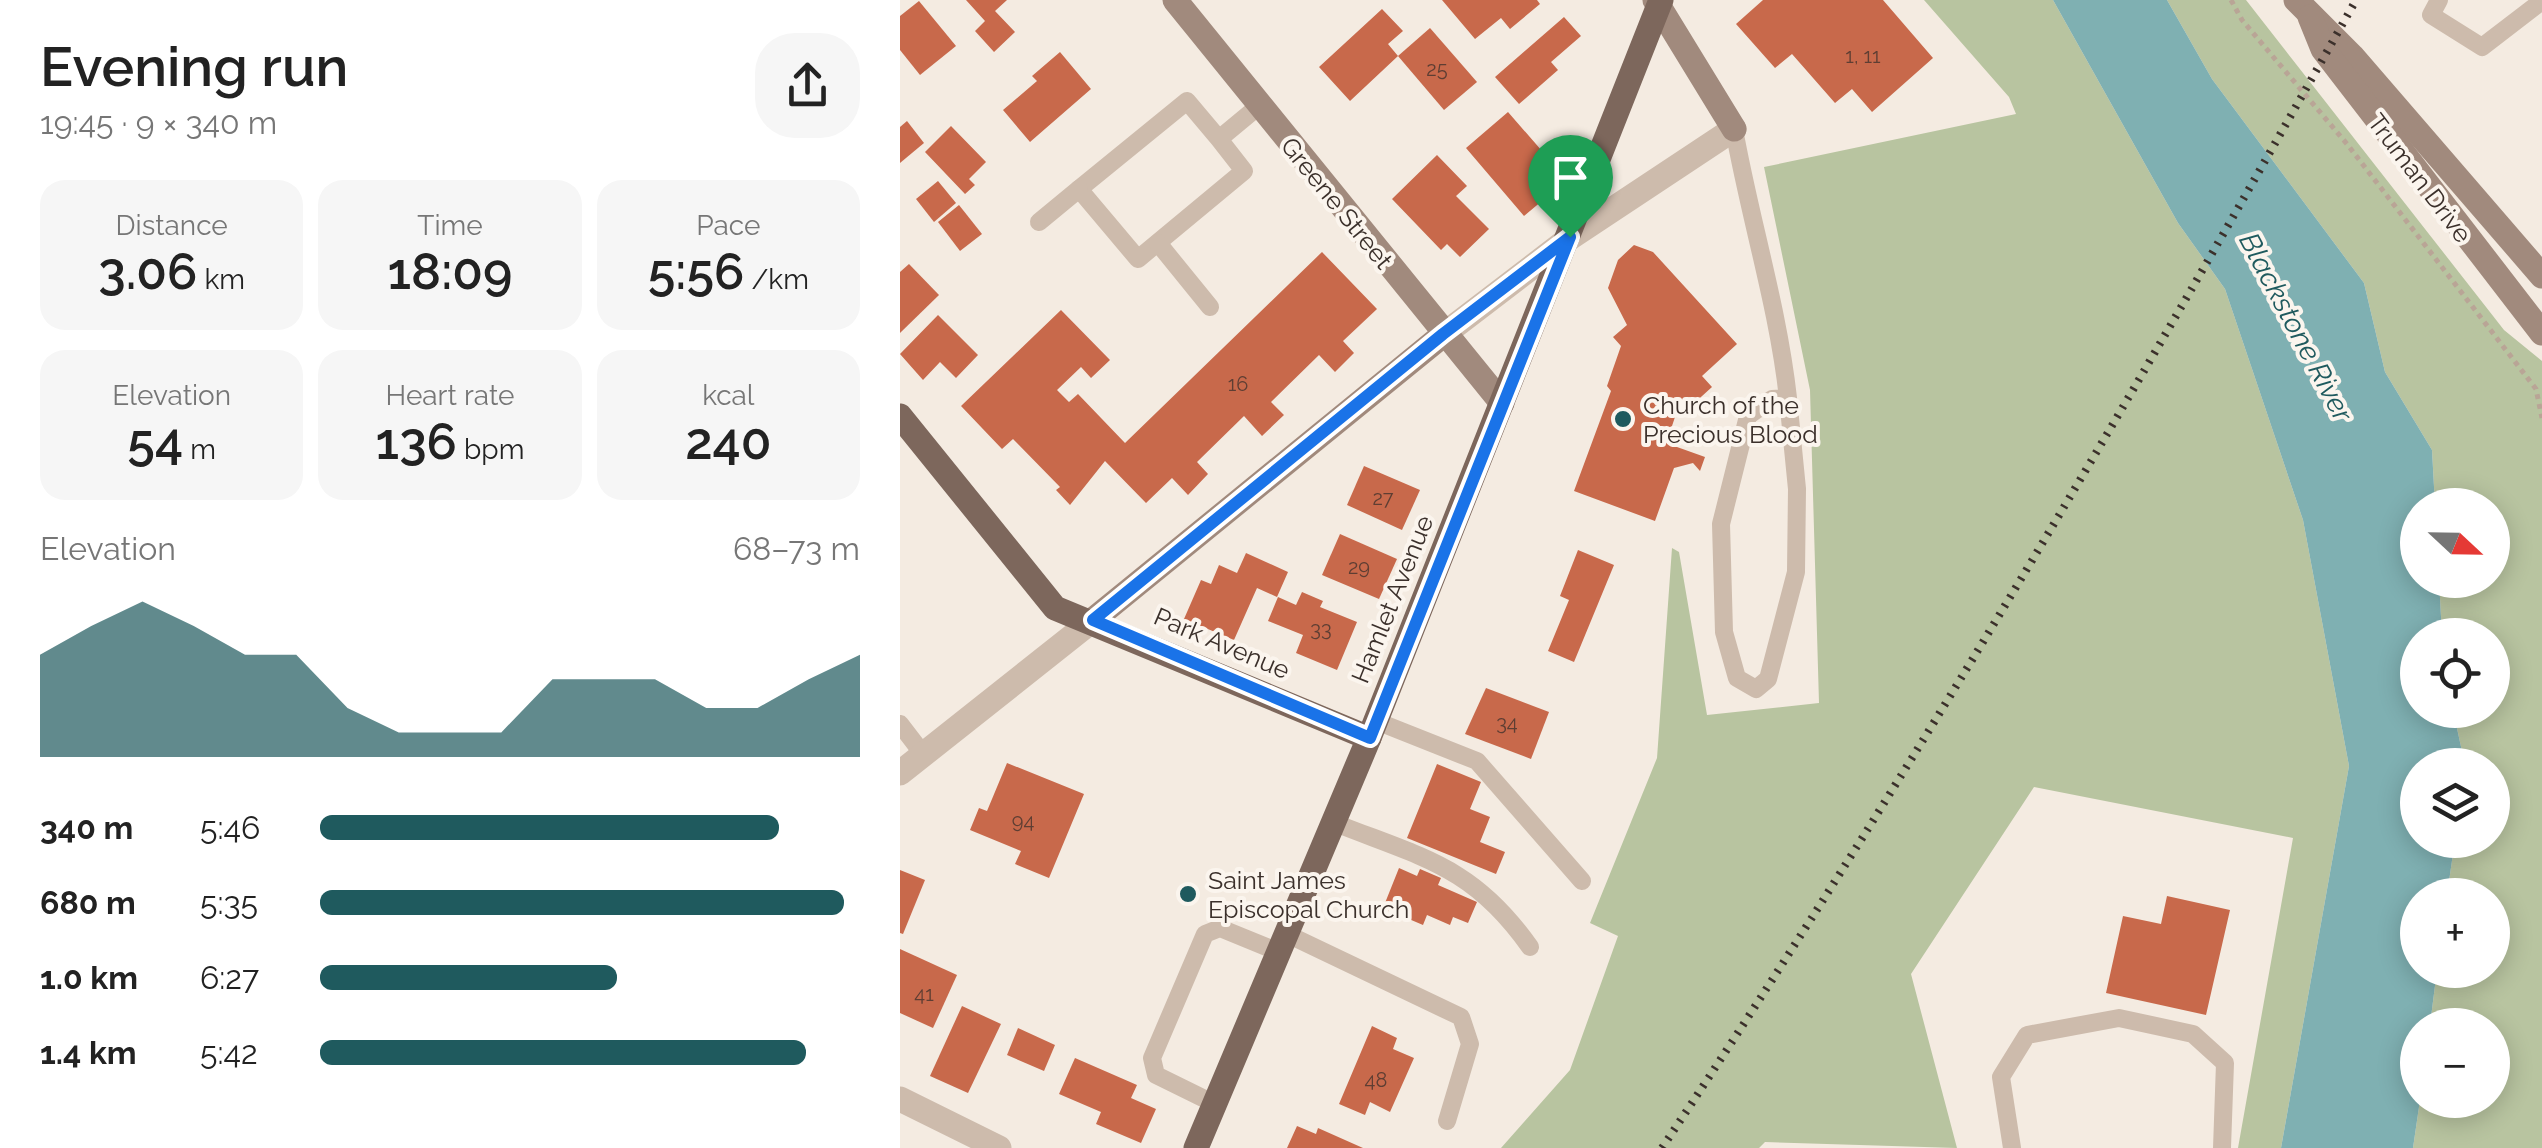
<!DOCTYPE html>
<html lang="en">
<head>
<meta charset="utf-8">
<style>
  body { margin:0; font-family:Raleway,sans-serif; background:#f6f6f6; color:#222; height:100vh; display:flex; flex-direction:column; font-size:38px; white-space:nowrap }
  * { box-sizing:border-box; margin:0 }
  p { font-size:32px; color:#767676 }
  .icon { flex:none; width:55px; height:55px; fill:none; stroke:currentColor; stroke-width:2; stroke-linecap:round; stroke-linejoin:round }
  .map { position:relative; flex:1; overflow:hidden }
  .side { display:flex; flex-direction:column; background:#fff; width:900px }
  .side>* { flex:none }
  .needle { width:65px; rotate:112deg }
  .fabs { position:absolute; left:1500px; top:488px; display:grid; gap:20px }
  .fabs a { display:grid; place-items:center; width:110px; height:110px; border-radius:50%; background:#fff; box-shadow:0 5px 25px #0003; font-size:50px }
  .pin { position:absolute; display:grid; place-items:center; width:85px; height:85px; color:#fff; margin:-102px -42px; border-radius:50% 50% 50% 0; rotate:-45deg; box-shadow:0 0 10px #0007 }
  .pin .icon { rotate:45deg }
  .round { display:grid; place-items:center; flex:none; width:105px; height:105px; border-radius:40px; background:#f6f6f6 }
  .headline { display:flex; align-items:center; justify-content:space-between; height:170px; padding:0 40px }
  h1 { font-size:55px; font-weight:600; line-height:75px }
  .figures { display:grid; grid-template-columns:repeat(3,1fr); gap:15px; height:170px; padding:10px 40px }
  .figures div { display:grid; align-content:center; border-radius:25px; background:#f6f6f6; text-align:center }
  .figures b { font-size:50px; font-weight:600 }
  .figures small { font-size:28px; font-weight:400 }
  .figures p { font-size:28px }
  .chart { height:280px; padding:20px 40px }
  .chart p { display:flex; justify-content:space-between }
  .chart svg { width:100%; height:180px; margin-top:10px; fill:#1f5a5e; opacity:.7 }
  ul { padding:0 40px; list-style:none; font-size:32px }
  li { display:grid; grid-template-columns:160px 120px 1fr; align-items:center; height:75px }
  li i { height:25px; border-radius:12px; background:#1f5a5e }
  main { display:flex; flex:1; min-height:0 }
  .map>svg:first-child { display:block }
  .green { fill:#b8c4a0 }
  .water { fill:#7fb0b2 }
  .building { fill:#c8694b }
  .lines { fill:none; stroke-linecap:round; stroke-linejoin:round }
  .path { stroke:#b9a596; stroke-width:5; stroke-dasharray:5 5; stroke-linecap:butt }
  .lane { stroke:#cdbbac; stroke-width:18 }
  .street { stroke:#cdbbac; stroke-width:25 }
  .secondary { stroke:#a18a7d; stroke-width:25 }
  .primary { stroke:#7d675c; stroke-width:25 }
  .rail { stroke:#3b302b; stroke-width:8; stroke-dasharray:2.5 8; stroke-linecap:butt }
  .route-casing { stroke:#fff; stroke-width:20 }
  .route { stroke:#1a73e8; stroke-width:12 }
  .poi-dot { fill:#1f5a5e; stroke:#fbf5ee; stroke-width:4 }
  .labels { text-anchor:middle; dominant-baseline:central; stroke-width:8; stroke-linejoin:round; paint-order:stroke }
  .number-label { font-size:20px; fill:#5e3e33 }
  .street-label { font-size:25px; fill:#3b302b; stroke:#fbf5ee }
  .poi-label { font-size:25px; fill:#3b302b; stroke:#fbf5ee; text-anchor:start }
  .water-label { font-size:28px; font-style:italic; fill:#1f5a5e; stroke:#fbf5ee }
</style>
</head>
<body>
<main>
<section class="side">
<div class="headline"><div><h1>Evening run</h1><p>19:45 · 9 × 340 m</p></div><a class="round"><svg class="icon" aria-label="share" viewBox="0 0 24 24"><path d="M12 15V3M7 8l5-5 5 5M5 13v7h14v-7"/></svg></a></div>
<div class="figures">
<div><p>Distance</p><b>3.06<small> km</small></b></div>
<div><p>Time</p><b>18:09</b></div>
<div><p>Pace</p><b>5:56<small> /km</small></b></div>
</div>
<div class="figures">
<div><p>Elevation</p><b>54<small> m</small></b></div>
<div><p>Heart rate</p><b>136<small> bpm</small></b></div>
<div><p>kcal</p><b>240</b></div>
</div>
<div class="chart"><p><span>Elevation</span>68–73 m</p>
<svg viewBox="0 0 160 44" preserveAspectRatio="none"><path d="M0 44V19L10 12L20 6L30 12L40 19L50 19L60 32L70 38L80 38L90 38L100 25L110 25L120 25L130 32L140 32L150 25L160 19V44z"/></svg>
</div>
<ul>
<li><b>340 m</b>5:46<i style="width:85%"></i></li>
<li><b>680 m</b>5:35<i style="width:97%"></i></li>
<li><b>1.0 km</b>6:27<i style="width:55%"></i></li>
<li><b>1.4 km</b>5:42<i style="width:90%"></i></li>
</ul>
</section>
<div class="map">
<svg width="1642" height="1148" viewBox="0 0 1642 1148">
  <rect width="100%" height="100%" fill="#f4ebe1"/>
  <g class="green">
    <path d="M1024,0H1153L1278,223L1325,289L1403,520L1449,766L1381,1148H1338L1393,838L1134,787L1011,974L1057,1148L865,1142L859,1148H601L670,1070L718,936L690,923L757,758L772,548L779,552L807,715L919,703L910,390L864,167L1116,114L1109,97Z"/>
    <path d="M1267,0H1346L1604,330L1642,361V1148H1513L1520,1100H1592V1025H1530L1537,970H1592V895H1547L1555,840H1592V765H1565L1553,710H1592V635H1542L1539,580H1592V505H1535L1532,450L1485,372L1464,283L1312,79Z"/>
  </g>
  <path class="water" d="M1153,0H1267L1312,79L1464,283L1485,372L1532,450L1535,505H1518V580H1539L1542,635H1518V710H1553L1565,765H1518V840H1555L1547,895H1518V970H1537L1530,1025H1518L1520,1100L1513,1148H1381L1449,766L1403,520L1325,289L1278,223Z"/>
  <g class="building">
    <path d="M66,0H107L95,11L115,32L94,52L75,31L85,21Z"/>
    <path d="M542,0H637L640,4L610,29L601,18L575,39Z"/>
    <path d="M863,0H983L1033,58L972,112L952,89L935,103L892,54L875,68L836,24Z"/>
    <path d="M19,1L56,46L20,75L0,50V16Z"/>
    <path d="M482,9L503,31L488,44L498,56L450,101L419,67Z"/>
    <path d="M664,17L681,36L651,62L658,70L619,104L595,77Z"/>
    <path d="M530,28L577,82L544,110L498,56Z"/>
    <path d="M160,52L191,89L130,142L103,110L137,81L132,76Z"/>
    <path d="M608,112L642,151L636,156L661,185L624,216L566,148Z"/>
    <path d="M7,121L24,143L0,163V127Z"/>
    <path d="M51,126L86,162L69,179L75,185L65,194L25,152Z"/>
    <path d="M537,155L567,186L556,196L589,229L560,257L547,244L541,250L492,199Z"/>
    <path d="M38,181L56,203L34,222L16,199Z"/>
    <path d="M59,205L82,234L60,251L38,222Z"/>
    <path d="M734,245L753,252L837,344L802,376L812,387L791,406L780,402L768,438L777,447L805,457L800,471L793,463L774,468L755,521L674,491L711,391L707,386L721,346L713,337L727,325L708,288L718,260Z"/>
    <path d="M422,252L477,309L443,341L454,353L435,372L419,355L371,402L384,415L362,436L344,416L297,462L308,474L288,495L272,478L246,503L205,461L170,505L156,490L160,487L113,439L102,449L61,406L161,310L210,360L191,378L181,367L157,390L169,402L178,394L225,443Z"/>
    <path d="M9,264L39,295L0,333V272Z"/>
    <path d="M38,315L78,355L56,378L40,362L23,380L0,354Z"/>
    <path d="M464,466L520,490L502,530L447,505Z"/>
    <path d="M440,534L497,559L479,599L422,575Z"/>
    <path d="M678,550L714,565L674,662L648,651L669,600L660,596Z"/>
    <path d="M346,553L388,572L377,597L357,588L334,640L284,619L301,580L311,584L319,565L337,573Z"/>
    <path d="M402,592L423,601L420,607L457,622L437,670L396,653L403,635L368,621L378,597L396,605Z"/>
    <path d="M586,688L649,712L631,759L565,734Z"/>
    <path d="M107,763L184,794L149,878L115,864L121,851L70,830L79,808L87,811Z"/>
    <path d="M537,764L581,782L570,809L590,817L580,842L605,852L596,874L507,838Z"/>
    <path d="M499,868L517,876L520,869L541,878L538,885L577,902L568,923L553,917L550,925L527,915L523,925L483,908Z"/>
    <path d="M0,870L25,880L3,934L0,933Z"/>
    <path d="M1267,896L1330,910L1306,1015L1206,993L1223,916L1261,924Z"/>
    <path d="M0,949L57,975L33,1028L0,1013Z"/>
    <path d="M62,1006L101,1024L68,1093L30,1076Z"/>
    <path d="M472,1026L497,1038L493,1049L514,1058L490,1112L470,1102L465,1115L439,1104Z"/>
    <path d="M118,1028L155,1045L144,1071L107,1055Z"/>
    <path d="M175,1058L237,1085L231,1098L256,1109L241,1143L196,1124L201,1112L159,1094Z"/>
    <path d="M397,1126L416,1134L418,1128L463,1148H387Z"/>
  </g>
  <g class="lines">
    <path class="path" d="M1331,0L1342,20L1447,144L1636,389L1642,418"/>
    <g class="lane">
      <path d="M1539,0L1531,15L1582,47L1642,1"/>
      <path d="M834,129C850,219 878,307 888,398L872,399L848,416L821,524L824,632L837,678L856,689L868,679L896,572L897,489L888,398"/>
      <path d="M319,139L344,171L238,259L179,189L287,101L319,139L360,105"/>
      <path d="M139,222L179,189"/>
      <path d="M258,243L310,307"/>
      <path d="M476,721L577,761L682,881"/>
      <path d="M0,724L23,754"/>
      <path d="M435,823C523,858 573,866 630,947"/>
      <path d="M389,935L561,1017L570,1044L547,1121"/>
      <path d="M317,1105L256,1075L252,1058L305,934L320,928L381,953"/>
      <path d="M1112,1148L1101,1077L1127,1035L1219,1018L1293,1034L1325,1063L1322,1148"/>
    </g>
    <g class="street">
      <path d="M543,335L671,237L834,129"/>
      <path d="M0,773L193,620"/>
      <path d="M0,1099L99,1148"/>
    </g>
    <g class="secondary">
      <path d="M275,0L602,403"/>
      <path d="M755,0L834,129"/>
      <path d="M1396,0L1452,56L1642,276"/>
      <path d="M1410,17L1423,49L1642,333"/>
      <path d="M193,620L543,335"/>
    </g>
    <g class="primary">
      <path d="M0,416L155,608L469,738"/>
      <path d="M296,1148L469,738L761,0"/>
    </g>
    <path class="rail" d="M762,1148C1010,776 1237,390 1456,0"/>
  </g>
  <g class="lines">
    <g class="route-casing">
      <path id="route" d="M670,237L470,738L193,620L543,334Z"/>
    </g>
    <use href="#route" class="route"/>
  </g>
  <g class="poi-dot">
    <circle cx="723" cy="419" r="10"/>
    <circle cx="288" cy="894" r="10"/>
  </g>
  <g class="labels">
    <g class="number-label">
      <text x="963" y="56">1, 11</text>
      <text x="537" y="69">25</text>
      <text x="338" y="384">16</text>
      <text x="483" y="498">27</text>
      <text x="459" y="567">29</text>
      <text x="421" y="629">33</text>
      <text x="607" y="723">34</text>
      <text x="123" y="821">94</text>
      <text x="24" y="994">41</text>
      <text x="476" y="1080">48</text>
    </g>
    <g class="street-label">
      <text transform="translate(1520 178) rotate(53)">Truman Drive</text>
      <text transform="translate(437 203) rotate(51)">Greene Street</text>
      <text transform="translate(492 599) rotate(-68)">Hamlet Avenue</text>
      <text transform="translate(322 643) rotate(23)">Park Avenue</text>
    </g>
    <g class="poi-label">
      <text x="743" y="405">Church of the<tspan x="743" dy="29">Precious Blood</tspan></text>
      <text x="308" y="880">Saint James<tspan x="308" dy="29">Episcopal Church</tspan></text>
    </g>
    <g class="water-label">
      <text transform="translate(1396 327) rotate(62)">Blackstone River</text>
    </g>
  </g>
</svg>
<div class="fabs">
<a><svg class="needle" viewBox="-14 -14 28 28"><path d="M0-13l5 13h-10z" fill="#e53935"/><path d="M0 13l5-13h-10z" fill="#767676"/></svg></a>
<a><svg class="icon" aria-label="locate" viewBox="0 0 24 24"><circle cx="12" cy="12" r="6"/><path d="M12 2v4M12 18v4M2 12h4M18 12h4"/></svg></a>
<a><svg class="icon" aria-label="layers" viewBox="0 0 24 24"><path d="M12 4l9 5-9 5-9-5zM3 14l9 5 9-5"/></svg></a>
<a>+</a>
<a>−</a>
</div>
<div class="pin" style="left:670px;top:237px;background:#1e9e55"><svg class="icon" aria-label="arrive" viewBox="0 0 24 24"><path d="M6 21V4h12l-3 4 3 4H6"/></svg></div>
</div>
</main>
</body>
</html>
